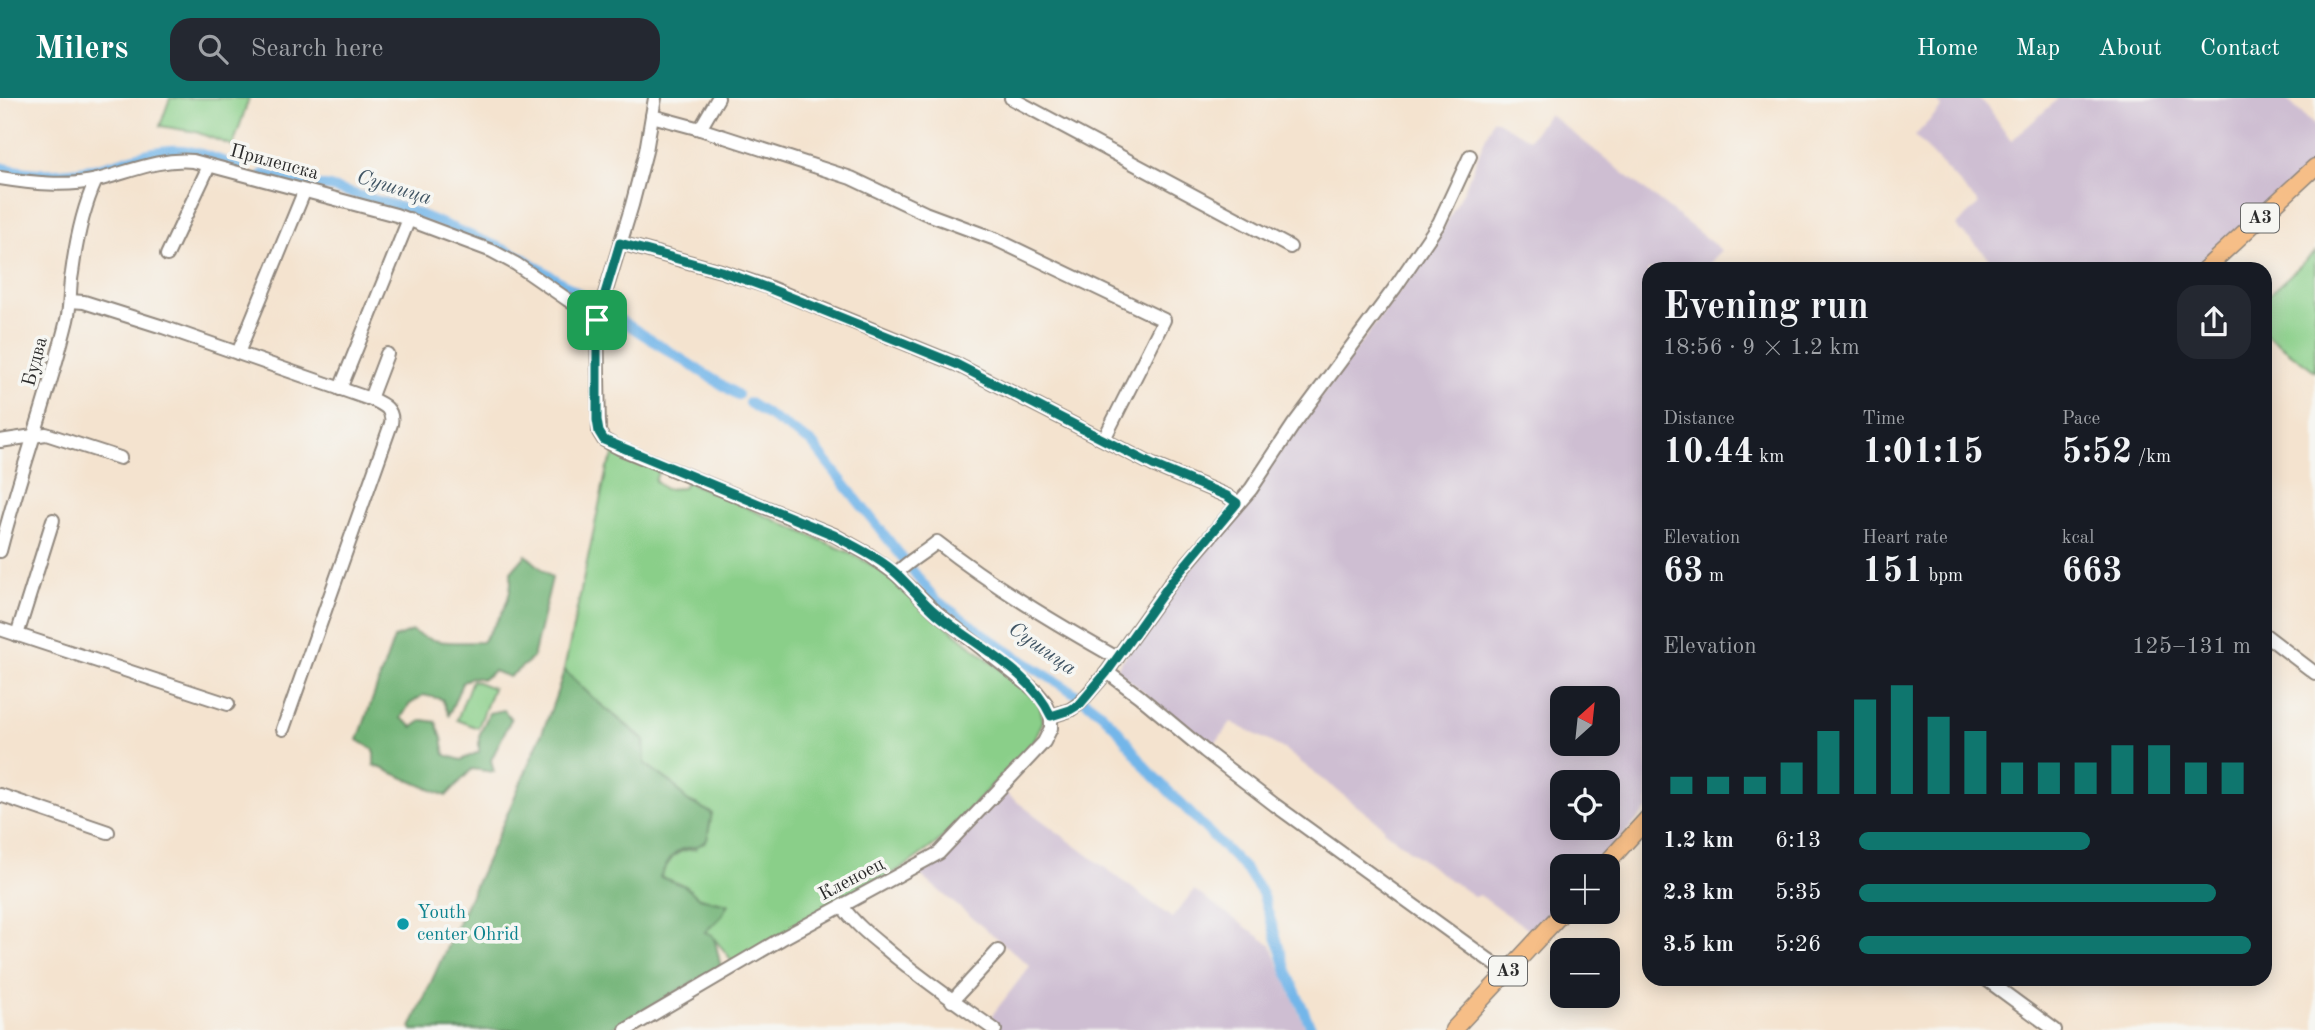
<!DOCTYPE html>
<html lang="en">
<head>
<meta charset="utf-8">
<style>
  body { margin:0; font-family:"Old Standard TT",serif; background:#242831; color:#f1f3f6; height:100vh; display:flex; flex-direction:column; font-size:26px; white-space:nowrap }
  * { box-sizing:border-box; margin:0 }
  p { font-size:23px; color:#9ea1a6 }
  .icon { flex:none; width:38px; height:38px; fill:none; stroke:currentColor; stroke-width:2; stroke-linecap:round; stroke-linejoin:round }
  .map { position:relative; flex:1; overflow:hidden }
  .panel { position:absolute; left:1642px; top:164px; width:630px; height:724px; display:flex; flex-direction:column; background:#171b24; border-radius:21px; box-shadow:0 4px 18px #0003 }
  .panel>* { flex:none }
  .needle { width:46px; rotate:27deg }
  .tools { position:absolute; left:1550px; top:588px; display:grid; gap:14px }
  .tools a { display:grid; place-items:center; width:70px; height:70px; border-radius:14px; background:#171b24; box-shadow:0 4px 18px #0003; font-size:35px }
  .pin { position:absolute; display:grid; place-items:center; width:60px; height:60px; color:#fff; margin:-30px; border-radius:14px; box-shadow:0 4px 10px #0006 }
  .round { display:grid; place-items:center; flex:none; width:74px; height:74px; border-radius:21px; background:#242831 }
  .summary { display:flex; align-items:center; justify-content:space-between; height:119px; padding:0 21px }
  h1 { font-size:38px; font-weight:800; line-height:52px }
  .figures { display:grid; grid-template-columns:repeat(3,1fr); gap:10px; height:119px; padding:7px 21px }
  .figures div { display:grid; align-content:center }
  .figures b { font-size:35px; font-weight:800 }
  .figures small { font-size:19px; font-weight:400 }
  .figures p { font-size:19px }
  .chart { height:196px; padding:14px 21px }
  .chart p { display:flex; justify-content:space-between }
  .chart svg { width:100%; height:126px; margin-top:7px; stroke:#0f766e; stroke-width:6 }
  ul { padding:0 21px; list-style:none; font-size:23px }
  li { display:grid; grid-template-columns:112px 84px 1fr; align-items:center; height:52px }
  li i { height:18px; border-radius:9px; background:#0f766e }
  header { display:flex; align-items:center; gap:42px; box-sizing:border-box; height:98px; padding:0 35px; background:#0f766e; color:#fff }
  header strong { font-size:33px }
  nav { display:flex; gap:38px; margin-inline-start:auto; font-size:24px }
  .search { width:490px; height:63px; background:#242831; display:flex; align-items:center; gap:18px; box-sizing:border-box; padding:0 24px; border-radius:21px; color:#9ea1a6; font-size:26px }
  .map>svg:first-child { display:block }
  .industrial { fill:#cebed2; fill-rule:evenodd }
  .green { fill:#8acf89; stroke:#5a7d5a; stroke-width:2 }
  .forest { fill:#6fb275; stroke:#4d6e50; stroke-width:2 }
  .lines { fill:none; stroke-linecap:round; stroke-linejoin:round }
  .canal { stroke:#73b6e9; stroke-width:10 }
  .minor-casing { stroke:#90877d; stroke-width:16 }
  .major-casing { stroke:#90877d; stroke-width:19 }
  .minor { stroke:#fff; stroke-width:12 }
  .major { stroke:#f6be87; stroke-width:16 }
  .route-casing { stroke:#fff; stroke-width:14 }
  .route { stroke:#0f766e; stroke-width:9 }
  .culture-dot { fill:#0f9aa8; stroke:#f6f6f2; stroke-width:2.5 }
  .labels { text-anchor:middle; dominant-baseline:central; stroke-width:7; stroke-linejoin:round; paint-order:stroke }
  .shield { fill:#f6f6f2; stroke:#686867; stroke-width:2 }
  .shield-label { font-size:18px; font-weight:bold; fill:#2b2b2b }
  .street-label { font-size:19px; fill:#2b2b2b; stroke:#f6f6f2 }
  .culture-label { font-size:19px; fill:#0d838f; stroke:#f6f6f2; text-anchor:start }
  .water-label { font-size:21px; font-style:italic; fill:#415564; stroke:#f6f6f2 }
</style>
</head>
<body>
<header>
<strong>Milers</strong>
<div class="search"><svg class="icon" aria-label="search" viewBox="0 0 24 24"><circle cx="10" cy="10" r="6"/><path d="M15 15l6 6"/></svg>Search here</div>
<nav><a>Home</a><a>Map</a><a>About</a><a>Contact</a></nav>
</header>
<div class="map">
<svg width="2315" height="932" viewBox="0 0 2315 932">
  <rect width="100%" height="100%" fill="#f6f6f2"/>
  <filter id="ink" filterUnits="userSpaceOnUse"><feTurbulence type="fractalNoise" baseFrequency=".0143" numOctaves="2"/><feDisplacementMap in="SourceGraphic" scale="14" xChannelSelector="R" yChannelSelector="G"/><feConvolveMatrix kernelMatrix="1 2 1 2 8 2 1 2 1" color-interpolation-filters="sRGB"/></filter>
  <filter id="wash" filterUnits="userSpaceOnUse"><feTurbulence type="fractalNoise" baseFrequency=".00686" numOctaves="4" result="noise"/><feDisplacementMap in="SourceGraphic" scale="28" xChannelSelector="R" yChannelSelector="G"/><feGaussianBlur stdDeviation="1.57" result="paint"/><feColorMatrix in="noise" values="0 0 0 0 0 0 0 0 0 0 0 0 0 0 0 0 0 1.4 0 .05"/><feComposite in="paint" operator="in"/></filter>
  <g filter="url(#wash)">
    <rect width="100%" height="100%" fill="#f4e3cf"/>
    <g class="industrial">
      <path d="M1935,0H1978L1988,10L2011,43L2059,0H2285L2315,28V69L2204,171H2001L1956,128L1979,106L1915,38L1942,9Z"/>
      <path d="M1549,16L1721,152L1707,169L1709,171L1648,172V336L1644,344L1648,348V710L1595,768H1563V803L1534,835L1479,797L1475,799L1433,770L1383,732L1384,729L1284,651L1231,624L1211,651L1116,571L1435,146L1465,90L1493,21L1529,41ZM1563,600H1608V646H1563ZM1563,684H1608V730H1563Z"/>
      <path d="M1000,691L1172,820L1194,792L1271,847L1306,932H995L986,925L1030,868L913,771Z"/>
    </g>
    <g class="green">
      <path d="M170,0H249L233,48L196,34L160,28Z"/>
      <path d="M2315,154V273L2265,236L2264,201Z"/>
      <path d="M615,355L659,372L655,383L665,391L683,390L686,383L848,454L881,472L903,493L1020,587L1040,607L1043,623L1035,642L937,745L904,769L732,864C726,853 718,847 712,837L704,834L721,819L727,806L699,800L685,788L660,779C671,761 673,752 696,751L698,707L686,702L673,686L645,666L644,641L594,601L564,572L607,370Z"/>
      <path d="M472,582L493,590L478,630L457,622Z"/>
    </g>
    <g class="forest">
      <path d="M526,457L552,480L533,560L509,579L494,573L483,581L471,579L462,585L449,617L442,601L423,597L409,607L401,620L413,629L423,622L436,624L442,640L445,657L461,662L479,654V638L489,615L504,612L511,621L491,662L494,674L472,671L446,698L374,667V652L358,642L394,540L412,533C434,547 456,544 482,544C499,521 513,504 511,474Z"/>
      <path d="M564,572L594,601L644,642L645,666L673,686L686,702L712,715L707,742C693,753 694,747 681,752C671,756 665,770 660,779L685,788L699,800L728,806L721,819L705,834L712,837C718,847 717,856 721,868L608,932H412L411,930C445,850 484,772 518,691C535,652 552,614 564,572Z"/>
    </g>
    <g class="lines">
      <g class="canal">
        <path d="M0,69C34,77 63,77 97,70C122,65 155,49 182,52C202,54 224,64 244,71"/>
        <path d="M263,76L315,88H326L407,111L518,157L738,297"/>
        <path d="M749,305L812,345L935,501L1004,551L1076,596L1101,615L1117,631L1147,671L1246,772L1262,795L1287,873L1312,932"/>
      </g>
    </g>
  </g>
  <g filter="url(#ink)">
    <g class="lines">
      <g class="minor-casing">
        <g id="minor">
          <path d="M1011,0L1290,149"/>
          <path d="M652,18L700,31L718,0"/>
          <path d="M700,31L851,80L925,115L995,141L1164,222L1104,341"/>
          <path d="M0,80C31,85 66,89 97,82C130,74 158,60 193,63L396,117L492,153L516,166L597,222"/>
          <path d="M620,145L721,173L768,189L956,266L1153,367L1227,398L1237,405"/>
          <path d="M167,157L209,68"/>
          <path d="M70,203L84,204L163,229L367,300L371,298L387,256"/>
          <path d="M238,255L304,94"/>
          <path d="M340,291L409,121"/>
          <path d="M0,343L46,336L120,360"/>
          <path d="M0,453C20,375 48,300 67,222C71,206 69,190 72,175C76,144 83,110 96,82"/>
          <path d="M896,476C909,462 923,456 937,444C993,488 1055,525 1117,560"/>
          <path d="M0,531L228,606"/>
          <path d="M2264,536L2315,575"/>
          <path d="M17,537L53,422"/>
          <path d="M1107,574L1139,598L1205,653L1275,707L1507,875"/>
          <path d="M1051,618L1070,612L1080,605L1107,574L1172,483L1251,391L1294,326L1394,191L1439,125L1470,58"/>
          <path d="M283,631L391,326C394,310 382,306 369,300"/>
          <path d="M0,697L108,734"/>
          <path d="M842,808C854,825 869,837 885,850C920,880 957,905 995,932"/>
          <path d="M1987,882L2055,932"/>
          <path d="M952,903L998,853"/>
          <path d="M626,932L781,841L939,755L1044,644L1051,630V618L1045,604L1036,593L937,515L896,476L868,456L834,437L619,350L604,342L599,334L597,222L632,107L646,53L655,0"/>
        </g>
      </g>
      <g class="major-casing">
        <g id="major">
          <path d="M2204,172L2315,69"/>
          <path d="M1604,768L1648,720"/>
          <path d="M1453,932L1563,814"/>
        </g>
      </g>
      <use href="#minor" class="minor"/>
      <use href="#major" class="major"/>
    </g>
  </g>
  <g class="lines" filter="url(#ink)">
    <g class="route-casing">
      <path id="route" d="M620,145L721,173L768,190L956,266L1153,367L1227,398L1237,405L1172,483L1107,574L1080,606L1070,612L1051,618C1031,573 972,546 936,515C922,503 911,489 898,477C880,460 855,449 834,437L604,342L599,334L597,322V222Z"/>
    </g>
    <use href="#route" class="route"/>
  </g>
  <circle class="culture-dot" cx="403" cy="826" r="7"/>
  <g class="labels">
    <g class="shield">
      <rect x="2241" y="105.5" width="38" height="29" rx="5"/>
      <rect x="1489" y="858.5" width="38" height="29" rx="5"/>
    </g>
    <g class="shield-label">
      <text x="2260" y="120">A3</text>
      <text x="1508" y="873">A3</text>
    </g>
    <g class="street-label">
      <text transform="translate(274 65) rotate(15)">Прилепска</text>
      <text transform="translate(36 264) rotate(-75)">Будва</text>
      <text transform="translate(852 782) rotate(-28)">Кленоец</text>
    </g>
    <g class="culture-label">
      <text x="417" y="815">Youth<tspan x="417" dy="22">center Ohrid</tspan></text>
    </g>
    <g class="water-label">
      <text transform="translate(394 90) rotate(17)">Сушица</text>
      <text transform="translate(1042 551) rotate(35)">Сушица</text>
    </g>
  </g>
</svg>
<div class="tools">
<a><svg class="needle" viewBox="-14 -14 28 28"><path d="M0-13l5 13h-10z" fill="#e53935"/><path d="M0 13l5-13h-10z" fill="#9ea1a6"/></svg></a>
<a><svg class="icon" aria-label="locate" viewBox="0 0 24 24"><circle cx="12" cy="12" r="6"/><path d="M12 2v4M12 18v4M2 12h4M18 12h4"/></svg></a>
<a>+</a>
<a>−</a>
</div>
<div class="pin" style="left:597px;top:222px;background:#1e9e55"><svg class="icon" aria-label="arrive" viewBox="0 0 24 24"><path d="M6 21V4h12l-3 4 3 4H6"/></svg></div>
<section class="panel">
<div class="summary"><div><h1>Evening run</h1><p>18:56 · 9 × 1.2 km</p></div><a class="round"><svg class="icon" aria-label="share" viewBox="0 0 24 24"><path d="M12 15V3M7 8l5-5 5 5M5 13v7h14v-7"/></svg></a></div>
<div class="figures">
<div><p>Distance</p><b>10.44<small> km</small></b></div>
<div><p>Time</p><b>1:01:15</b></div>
<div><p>Pace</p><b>5:52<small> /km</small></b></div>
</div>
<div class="figures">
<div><p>Elevation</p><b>63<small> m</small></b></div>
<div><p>Heart rate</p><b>151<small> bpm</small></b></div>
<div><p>kcal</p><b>663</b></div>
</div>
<div class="chart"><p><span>Elevation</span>125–131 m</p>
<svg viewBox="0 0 160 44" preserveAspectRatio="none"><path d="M5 44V38M15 44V38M25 44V38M35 44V33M45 44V22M55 44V11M65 44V6M75 44V17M85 44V22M95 44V33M105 44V33M115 44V33M125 44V27M135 44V27M145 44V33M155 44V33"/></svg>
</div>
<ul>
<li><b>1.2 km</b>6:13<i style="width:59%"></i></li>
<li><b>2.3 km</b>5:35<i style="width:91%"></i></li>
<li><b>3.5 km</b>5:26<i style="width:100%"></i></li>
</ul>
</section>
</div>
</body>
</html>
